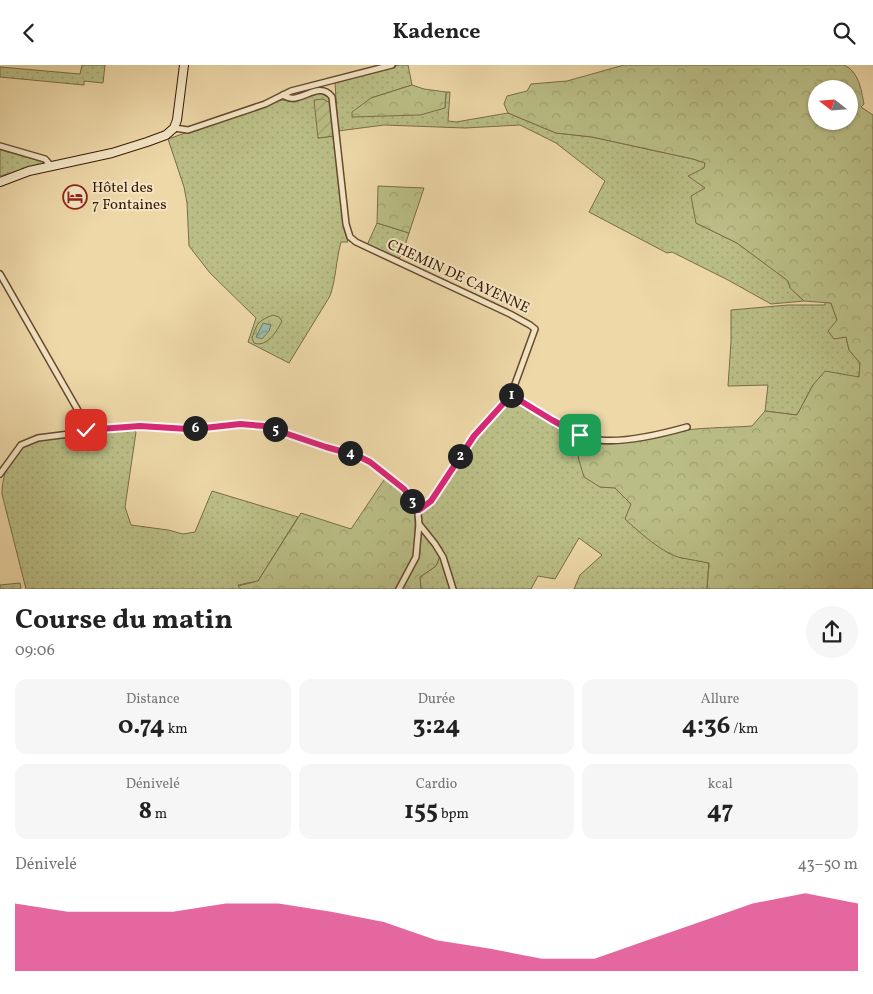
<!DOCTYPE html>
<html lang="fr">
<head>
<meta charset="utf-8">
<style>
  body { margin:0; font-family:Vollkorn,serif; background:#f6f6f6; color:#222; height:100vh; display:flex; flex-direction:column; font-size:19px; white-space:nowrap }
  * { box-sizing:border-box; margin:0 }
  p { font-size:16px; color:#767676 }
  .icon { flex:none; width:28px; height:28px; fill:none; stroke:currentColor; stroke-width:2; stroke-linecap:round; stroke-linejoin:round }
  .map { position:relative; height:524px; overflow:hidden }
  .details { display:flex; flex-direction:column; background:#fff; flex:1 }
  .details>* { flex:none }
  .needle { width:32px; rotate:287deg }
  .buttons { position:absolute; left:808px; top:15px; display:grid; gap:10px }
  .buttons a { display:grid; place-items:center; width:50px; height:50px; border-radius:50%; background:#fff; box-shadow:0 1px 4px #0004; font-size:25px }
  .pin { position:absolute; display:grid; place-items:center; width:42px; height:42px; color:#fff; margin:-21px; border-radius:10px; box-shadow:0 2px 8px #0006 }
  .km { position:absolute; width:25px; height:25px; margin:-12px; border-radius:50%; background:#222; color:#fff; font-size:14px; line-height:25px; text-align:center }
  .round { display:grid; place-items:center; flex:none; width:52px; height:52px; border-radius:26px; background:#f6f6f6 }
  .summary { display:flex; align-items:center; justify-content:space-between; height:85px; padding:0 15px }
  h1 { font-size:28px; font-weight:700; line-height:38px }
  .stats { display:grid; grid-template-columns:repeat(3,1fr); gap:8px; height:85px; padding:5px 15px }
  .stats div { display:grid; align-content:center; border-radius:12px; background:#f6f6f6; text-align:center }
  .stats b { font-size:25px; font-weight:700 }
  .stats small { font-size:14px; font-weight:400 }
  .stats p { font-size:14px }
  .chart { height:140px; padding:10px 15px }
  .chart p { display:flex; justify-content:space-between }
  .chart svg { width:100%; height:90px; margin-top:5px; fill:#db2777; opacity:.7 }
  header { display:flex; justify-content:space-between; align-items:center; height:65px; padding:0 15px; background:#fff; font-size:22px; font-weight:700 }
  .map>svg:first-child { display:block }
  .grass { fill:url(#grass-dots); stroke:#7a6c46 }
  .forest { fill:url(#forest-crowns); stroke:#7a6c46; fill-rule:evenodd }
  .wetland { fill:url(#wetland-marsh); stroke:#7a6c46 }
  .garden { fill:url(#garden-furrows); stroke:#7a6c46 }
  .water { fill:url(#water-waves); stroke:#737a67 }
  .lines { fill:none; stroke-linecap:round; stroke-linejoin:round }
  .street-casing { stroke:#664a2e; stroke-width:8 }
  .secondary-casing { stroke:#391a05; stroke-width:10 }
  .street { stroke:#f4e6c6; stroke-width:5 }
  .secondary { stroke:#f4e6c6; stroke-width:8 }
  .route-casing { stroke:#fff; stroke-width:10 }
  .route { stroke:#db2777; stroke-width:6 }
  .labels { text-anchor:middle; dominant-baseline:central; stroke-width:4; stroke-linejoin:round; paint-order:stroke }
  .poi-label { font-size:15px; fill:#391a05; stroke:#f4e6c6; text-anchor:start }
  .street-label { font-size:15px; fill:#391a05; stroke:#f4e6c6 }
</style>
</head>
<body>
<header><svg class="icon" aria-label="back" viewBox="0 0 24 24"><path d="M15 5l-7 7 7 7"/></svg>Kadence<svg class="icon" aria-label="search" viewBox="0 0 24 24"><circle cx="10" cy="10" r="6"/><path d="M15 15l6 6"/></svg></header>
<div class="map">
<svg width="873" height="524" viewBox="0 0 873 524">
  <defs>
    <pattern id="grass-dots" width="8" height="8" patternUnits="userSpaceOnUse" patternTransform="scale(1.25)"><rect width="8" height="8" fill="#babe86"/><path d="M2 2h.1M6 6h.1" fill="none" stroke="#a1a372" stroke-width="1.8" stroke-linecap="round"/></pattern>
    <pattern id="forest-crowns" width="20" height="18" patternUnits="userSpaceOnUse" patternTransform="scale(1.25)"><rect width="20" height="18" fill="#babe86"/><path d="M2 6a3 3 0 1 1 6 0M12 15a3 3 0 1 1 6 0" fill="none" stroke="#a1a372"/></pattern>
    <pattern id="wetland-marsh" width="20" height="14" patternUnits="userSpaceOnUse" patternTransform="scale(1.25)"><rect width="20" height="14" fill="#babe86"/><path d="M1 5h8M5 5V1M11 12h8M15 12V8" fill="none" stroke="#a1a372"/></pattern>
    <pattern id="garden-furrows" width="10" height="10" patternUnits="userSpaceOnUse" patternTransform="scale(1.25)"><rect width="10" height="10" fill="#babe86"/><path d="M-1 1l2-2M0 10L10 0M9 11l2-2" fill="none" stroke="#a1a372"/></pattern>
    <pattern id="water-waves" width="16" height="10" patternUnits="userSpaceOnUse" patternTransform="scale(1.25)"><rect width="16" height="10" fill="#99baa9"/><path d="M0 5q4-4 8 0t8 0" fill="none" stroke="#859f90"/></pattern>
  </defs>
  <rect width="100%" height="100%" fill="#eed8a8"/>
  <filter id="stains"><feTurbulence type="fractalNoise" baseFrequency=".004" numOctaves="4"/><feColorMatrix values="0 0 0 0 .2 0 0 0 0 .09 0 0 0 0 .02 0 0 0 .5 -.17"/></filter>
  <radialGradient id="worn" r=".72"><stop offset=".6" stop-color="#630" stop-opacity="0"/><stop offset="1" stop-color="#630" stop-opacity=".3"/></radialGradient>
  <g class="grass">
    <path d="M82,0H105L103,18L84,16V20L0,12V2L80,9Z"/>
    <path d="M399,0H408L412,20L371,33L445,43L446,27H450L448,56L456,57L508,48L556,68L592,72L693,94L705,98V123L696,158L737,178L789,216L790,223L804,236L771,239L728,215L672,187L667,188L589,147L605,116L556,78L520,60L465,63L384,60L338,66L335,18Z"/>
    <path d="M320,28L330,33L332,39L318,73L334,71L344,164L348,177H341C336,195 336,214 330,231L289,298L248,277L256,253L210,208L189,181L187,138L184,122L168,74L277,36L283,35L295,37L308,30Z"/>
    <path d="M0,84L43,97V99L0,111Z"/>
    <path d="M377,158L409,168L402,190L399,193L367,180Z"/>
    <path d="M825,237L831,238L837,255L846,272L849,285L860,298L859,312L813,320L797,350L765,346L768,320L728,321L731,277V245L788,240H825Z"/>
    <path d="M511,336H515L573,369L601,379L598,386L600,422H615L681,493H689L709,498L707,524H574L580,510L602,490L579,473L555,514L538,511L531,524H456L441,482L421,457C420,450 423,447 428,442L477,372L506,339Z"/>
    <path d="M132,364L136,367L125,442L131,460L168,465L183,469L195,467L212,426L298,452L258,516L238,520L241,524H26L2,429C2,410 9,392 25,381C42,369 109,365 132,364Z"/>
    <path d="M440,491L451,524H421L420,512L436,501Z"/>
    <path d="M20,518L21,524H0V520Z"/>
  </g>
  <g class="forest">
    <path d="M624,0H844C859,7 861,24 864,39L861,42L873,50V524H707L709,498C700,496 691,495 682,493C664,490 638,466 625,454L631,439L615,423L600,422L584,412L578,392L584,385L598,386L601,379C626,380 649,372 674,367C699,362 726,363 752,361L765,346L797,350L813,320L825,306L859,312L860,298L849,285L846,272L834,274L828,266L837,255L831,238L804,236L790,223L788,216L737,178L696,158L691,131L705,123L688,111L704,103L705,98L693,94L592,72L556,68L508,48L504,39L507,31L527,26L531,19L567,16ZM816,24H849V56H816Z"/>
    <path d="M412,20L424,24L446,27L445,43L420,50L352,52V47L371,33Z"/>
    <path d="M378,121L424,123L409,168L377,158Z"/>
    <path d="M386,412L405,429L415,443V479L413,491L397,524H241L238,521L258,516L301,448L351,464Z"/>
    <path d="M421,467H422L440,491L436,501L420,512L421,524H401L412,504Z"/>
  </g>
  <path class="wetland" d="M273,250L279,252L282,256C277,266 267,283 254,278L252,273C257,258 258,256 273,250Z"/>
  <path class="garden" d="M323,34L332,39L334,71L318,73L314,35Z"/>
  <path class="water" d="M263,258L271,260L269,266L262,274L256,272Z"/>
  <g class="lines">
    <g class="street-casing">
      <g id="street">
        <path d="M283,30C286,32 291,34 295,33C308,31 321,18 332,32L346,159L350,172L356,177L510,249L530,260L535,264L511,330L474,371L431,436L419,445L418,449L419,459L435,479L443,492L453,524"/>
        <path d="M174,63L188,65L265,39L291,26L392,0"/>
        <path d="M0,81L45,94L51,101"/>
        <path d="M0,209L84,356L86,365"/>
        <path d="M511,330L570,365C580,370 590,374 600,375C626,378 662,369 687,362"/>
        <path d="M0,409L21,380L38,373L77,368L86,365L140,361L188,364L204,363L240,359L256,360L284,367L326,382L358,391L371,397L404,425L419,445"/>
        <path d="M399,524L416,492L419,459"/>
      </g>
    </g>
    <g class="secondary-casing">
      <path id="secondary" d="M0,117L29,106L112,88L147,77L166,70L174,63L177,55L184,0"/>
    </g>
    <use href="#street" class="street"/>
    <use href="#secondary" class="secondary"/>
  </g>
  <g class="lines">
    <g class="route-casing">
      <path id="route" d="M86,365L140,361L188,364L204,363L240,359L264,361L326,382L358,391L370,397L404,424L419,445L431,436L474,371L511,330L552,355L580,370"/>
    </g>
    <use href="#route" class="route"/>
  </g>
  <defs>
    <g id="hotel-ring" transform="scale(1.25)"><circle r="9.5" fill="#f4e6c6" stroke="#8f2418" stroke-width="1.5"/><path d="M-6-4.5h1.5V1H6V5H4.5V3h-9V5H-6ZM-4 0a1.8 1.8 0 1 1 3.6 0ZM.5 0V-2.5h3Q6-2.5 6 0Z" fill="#8f2418"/></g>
  </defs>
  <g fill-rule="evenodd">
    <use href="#hotel-ring" x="75" y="132"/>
  </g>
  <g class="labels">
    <g class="poi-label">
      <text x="92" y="123">Hôtel des<tspan x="92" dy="17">7 Fontaines</tspan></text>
    </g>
    <g class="street-label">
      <text transform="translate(458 212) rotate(25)">CHEMIN DE CAYENNE</text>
    </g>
  </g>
  <rect width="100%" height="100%" filter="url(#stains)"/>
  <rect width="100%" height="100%" fill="url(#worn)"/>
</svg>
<div class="buttons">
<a><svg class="needle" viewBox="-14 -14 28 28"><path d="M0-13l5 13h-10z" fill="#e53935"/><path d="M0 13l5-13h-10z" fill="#767676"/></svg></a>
</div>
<div class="pin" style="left:580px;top:370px;background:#1e9e55"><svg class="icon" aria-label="arrive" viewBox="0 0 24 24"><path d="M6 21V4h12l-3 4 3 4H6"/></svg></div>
<div class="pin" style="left:86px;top:365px;background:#d93025"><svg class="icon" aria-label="check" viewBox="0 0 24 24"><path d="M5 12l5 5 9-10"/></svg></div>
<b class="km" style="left:511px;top:330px">1</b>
<b class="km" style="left:460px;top:391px">2</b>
<b class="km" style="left:412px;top:436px">3</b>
<b class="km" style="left:350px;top:388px">4</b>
<b class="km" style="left:275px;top:364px">5</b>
<b class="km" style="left:195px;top:363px">6</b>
</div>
<section class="details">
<div class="summary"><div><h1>Course du matin</h1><p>09:06</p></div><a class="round"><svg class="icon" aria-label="share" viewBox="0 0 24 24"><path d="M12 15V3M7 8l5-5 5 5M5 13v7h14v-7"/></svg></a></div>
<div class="stats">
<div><p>Distance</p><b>0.74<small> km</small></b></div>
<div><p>Durée</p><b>3:24</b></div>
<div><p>Allure</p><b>4:36<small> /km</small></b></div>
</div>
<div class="stats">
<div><p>Dénivelé</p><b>8<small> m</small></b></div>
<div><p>Cardio</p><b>155<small> bpm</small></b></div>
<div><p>kcal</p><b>47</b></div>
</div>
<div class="chart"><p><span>Dénivelé</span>43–50 m</p>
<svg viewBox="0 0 160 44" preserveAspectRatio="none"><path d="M0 44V11L10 15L20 15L30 15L40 11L50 11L60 15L70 20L80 29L90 33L100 38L110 38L120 29L130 20L140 11L150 6L160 11V44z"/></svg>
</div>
</section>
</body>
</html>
